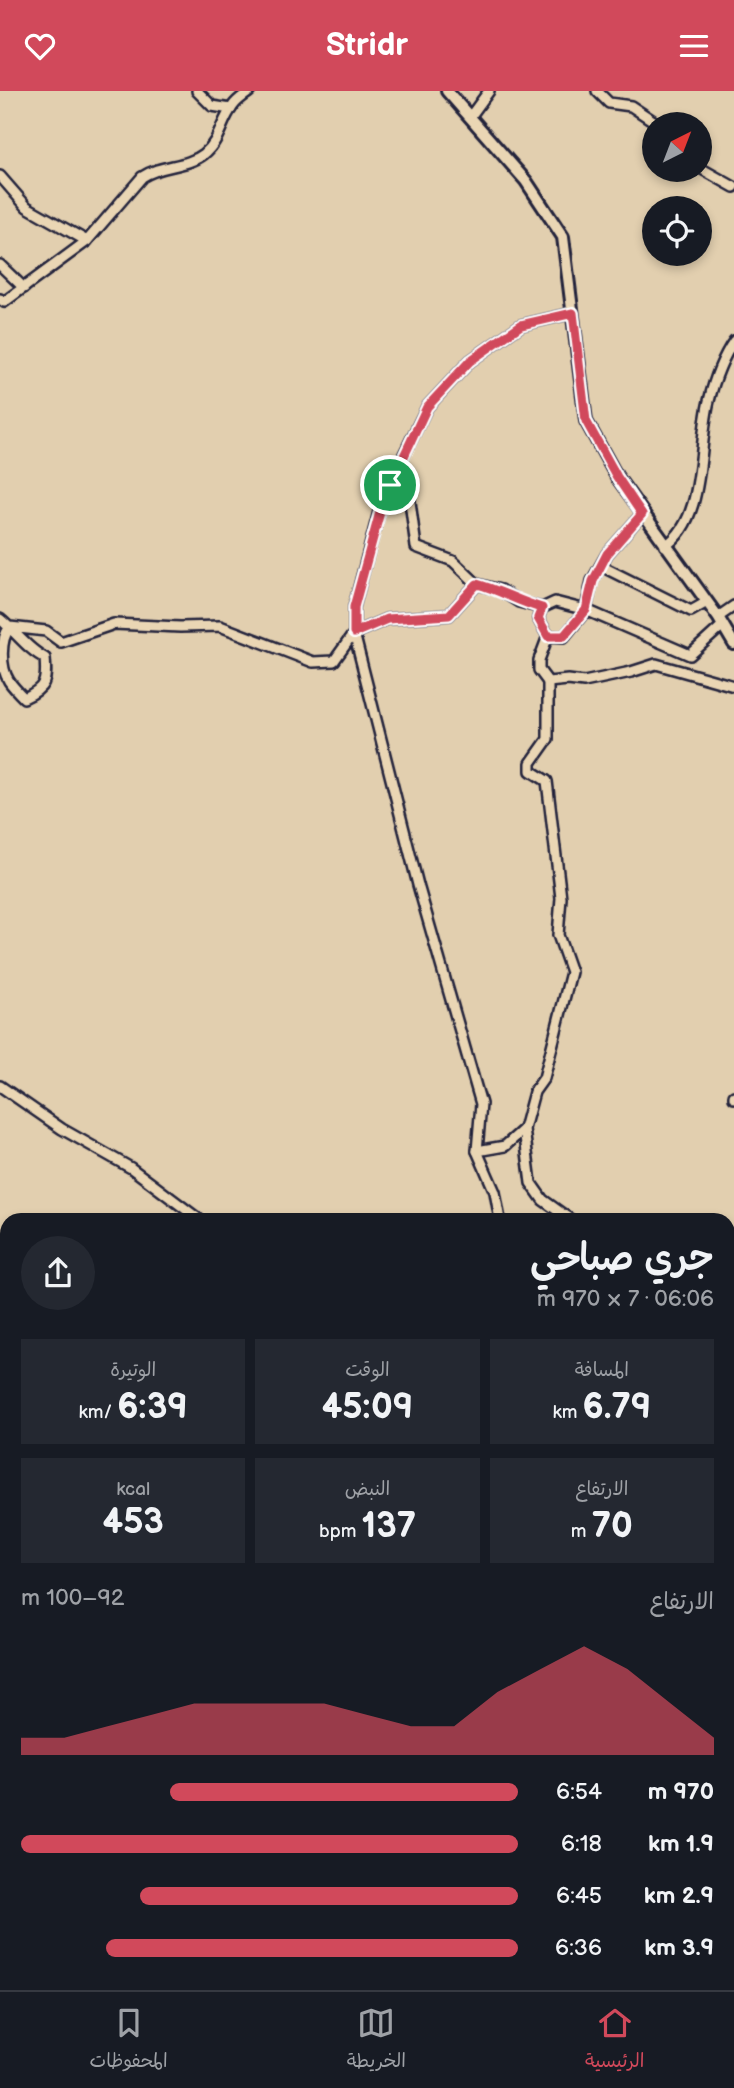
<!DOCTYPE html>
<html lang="ar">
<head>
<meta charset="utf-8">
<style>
  body { margin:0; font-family:"Balsamiq Sans","Playpen Sans Arabic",sans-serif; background:#242831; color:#f1f3f6; direction:rtl; height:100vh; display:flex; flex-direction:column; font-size:26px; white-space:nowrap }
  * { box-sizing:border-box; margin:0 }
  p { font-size:23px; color:#9ea1a6 }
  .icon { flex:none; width:38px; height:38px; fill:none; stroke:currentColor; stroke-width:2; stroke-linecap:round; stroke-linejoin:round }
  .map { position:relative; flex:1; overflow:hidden; direction:ltr }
  .panel { position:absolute; left:0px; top:1122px; width:735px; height:779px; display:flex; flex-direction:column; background:#171b24; border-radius:21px 21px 0 0; box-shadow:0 4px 10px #0003; direction:rtl }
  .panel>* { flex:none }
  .needle { width:46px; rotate:42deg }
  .fabs { position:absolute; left:642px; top:21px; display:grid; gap:14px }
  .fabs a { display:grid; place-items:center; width:70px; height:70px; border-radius:50%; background:#171b24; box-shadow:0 4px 10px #0003; font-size:35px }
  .pin { position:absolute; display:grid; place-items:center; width:60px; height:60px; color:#fff; margin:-30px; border:4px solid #fff; border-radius:50%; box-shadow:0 2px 7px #0007 }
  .round { display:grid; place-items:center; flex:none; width:74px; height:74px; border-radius:37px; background:#242831 }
  .summary { display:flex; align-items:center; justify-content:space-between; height:119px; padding:0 21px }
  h1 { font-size:38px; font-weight:600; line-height:52px }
  .figures { display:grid; grid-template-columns:repeat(3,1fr); gap:10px; height:119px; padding:7px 21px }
  .figures div { display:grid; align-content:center; border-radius:0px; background:#242831; text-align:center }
  .figures b { font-size:35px; font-weight:600 }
  .figures small { font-size:19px; font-weight:400 }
  .figures p { font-size:19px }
  .chart { height:196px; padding:14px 21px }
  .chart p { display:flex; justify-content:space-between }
  .chart svg { width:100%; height:126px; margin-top:7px; fill:#d1495b; opacity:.7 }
  ul { padding:0 21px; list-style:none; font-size:23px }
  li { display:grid; grid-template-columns:112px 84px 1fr; align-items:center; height:52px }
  li i { height:18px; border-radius:9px; background:#d1495b }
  header { display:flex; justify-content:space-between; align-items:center; height:91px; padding:0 21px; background:#d1495b; color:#fff; font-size:32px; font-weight:600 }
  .tabs { display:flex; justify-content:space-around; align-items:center; height:98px; border-top:2px solid #363941; background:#171b24; font-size:19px; color:#9ea1a6 }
  .tabs a { display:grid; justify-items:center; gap:4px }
  .tabs .current { color:#d1495b }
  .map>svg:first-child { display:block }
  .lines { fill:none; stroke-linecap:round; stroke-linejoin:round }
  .minor-casing { stroke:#22223b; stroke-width:14 }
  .major-casing { stroke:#22223b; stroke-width:16 }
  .minor { stroke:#ead6b4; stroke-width:9 }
  .major { stroke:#ead6b4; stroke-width:10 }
  .route-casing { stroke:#fff; stroke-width:14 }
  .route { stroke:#d1495b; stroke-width:9 }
</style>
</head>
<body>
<header><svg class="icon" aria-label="menu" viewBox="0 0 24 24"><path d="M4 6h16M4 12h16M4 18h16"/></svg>Stridr<svg class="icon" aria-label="heart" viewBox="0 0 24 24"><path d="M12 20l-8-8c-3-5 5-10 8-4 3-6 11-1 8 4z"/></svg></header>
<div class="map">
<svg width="734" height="1899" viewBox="0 0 734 1899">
  <rect width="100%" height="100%" fill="#e2cfaf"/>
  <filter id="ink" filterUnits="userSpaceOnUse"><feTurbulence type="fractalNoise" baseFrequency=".0143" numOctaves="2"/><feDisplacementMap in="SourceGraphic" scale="14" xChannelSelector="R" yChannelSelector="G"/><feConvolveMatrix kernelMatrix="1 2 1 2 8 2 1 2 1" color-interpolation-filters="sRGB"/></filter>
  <g filter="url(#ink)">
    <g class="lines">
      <g class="minor-casing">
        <g id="minor">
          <path d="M197,0L212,15L231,18"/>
          <path d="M597,0L609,12L631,15L658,33"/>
          <path d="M470,26L489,0"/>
          <path d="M700,77L734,96"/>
          <path d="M0,85L27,116L87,150"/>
          <path d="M0,174L24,197"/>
          <path d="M0,208L4,211L87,150L142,86C161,73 186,77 204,63C220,50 221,30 233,15C237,9 244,5 250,0"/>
          <path d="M390,394L409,403L416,456L453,470L477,493L500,499L519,511L542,517"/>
          <path d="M642,423L607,463L592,490L586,519L564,546L548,545L539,569V579L548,591L568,589L584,591L631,581L656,573L734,595"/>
          <path d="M665,455C706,429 698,353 709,310C714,290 723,266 734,250"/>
          <path d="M601,475L691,520L707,511"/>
          <path d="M718,526L734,515"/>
          <path d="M0,528C15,540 28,559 45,567C47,590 46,597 24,607C19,602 13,596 9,590C0,576 0,548 10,536L46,540L61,551L114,533L180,536L220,535L313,571L334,570L354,542L387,528L449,524L477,493"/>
          <path d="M548,545L538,527L542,517L555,511L586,519L690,564L723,534"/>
          <path d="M548,591V648L531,672V680L547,690L561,807L558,844L571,881L544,987L534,1001L524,1038L531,1092L543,1109L571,1129"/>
          <path d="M0,995L62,1038L131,1077L200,1129"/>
          <path d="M734,1007V1005"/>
          <path d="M477,1060L505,1055L524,1038"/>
          <path d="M500,1129L495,1101L477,1060L481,1013L418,794L354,542V516L382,409L427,316L470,270L521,234L573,222"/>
          <path d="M728,1201L734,1203"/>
          <path d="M728,1517H734"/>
          <path d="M728,1852H734"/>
          <path d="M660,1894V1899"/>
          <path d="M377,1899L378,1894"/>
          <path d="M448,1899L449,1894"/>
        </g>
      </g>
      <g class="major-casing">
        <g id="major">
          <path d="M447,0L526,90L563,146L586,330L617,386L718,526L734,553"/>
          <path d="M728,1768H734"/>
          <path d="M728,1782L734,1781"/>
          <path d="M0,1796H7"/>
          <path d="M0,1809L7,1808"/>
        </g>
      </g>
      <use href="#minor" class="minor"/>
      <use href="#major" class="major"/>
    </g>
  </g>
  <g class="lines" filter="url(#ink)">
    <g class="route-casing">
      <path id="route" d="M573,222L586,330L617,386L642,423L607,463L593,490L586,519L564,545H548L538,527L542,517C519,511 500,499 477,493L449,524L387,528L354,542V516L383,410L427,316L470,270L521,234Z"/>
    </g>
    <use href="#route" class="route"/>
  </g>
</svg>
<div class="fabs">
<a><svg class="needle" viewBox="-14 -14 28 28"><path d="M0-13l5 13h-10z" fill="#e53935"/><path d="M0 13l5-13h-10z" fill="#9ea1a6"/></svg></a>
<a><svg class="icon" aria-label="locate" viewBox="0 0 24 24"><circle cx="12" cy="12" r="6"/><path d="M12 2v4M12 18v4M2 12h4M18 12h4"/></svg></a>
</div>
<div class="pin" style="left:390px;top:394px;background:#1e9e55"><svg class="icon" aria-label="arrive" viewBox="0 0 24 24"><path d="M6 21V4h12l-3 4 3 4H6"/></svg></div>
<section class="panel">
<div class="summary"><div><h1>جري صباحي</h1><p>06:06 · 7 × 970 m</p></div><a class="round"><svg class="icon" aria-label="share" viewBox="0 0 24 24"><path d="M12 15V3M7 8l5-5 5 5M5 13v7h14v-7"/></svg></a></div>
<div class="figures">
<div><p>المسافة</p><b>6.79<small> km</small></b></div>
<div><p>الوقت</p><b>45:09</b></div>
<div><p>الوتيرة</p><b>6:39<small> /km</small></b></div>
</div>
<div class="figures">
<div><p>الارتفاع</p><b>70<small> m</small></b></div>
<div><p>النبض</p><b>137<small> bpm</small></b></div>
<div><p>kcal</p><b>453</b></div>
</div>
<div class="chart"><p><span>الارتفاع</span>92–100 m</p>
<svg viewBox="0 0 160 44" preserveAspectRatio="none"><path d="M0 44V38L10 38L20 34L30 30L40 26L50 26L60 26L70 26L80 30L90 34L100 34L110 22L120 14L130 6L140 14L150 26L160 38V44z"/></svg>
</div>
<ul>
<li><b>970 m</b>6:54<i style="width:70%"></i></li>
<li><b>1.9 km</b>6:18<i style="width:100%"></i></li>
<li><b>2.9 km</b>6:45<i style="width:76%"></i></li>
<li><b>3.9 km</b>6:36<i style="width:83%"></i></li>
</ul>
</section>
</div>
<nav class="tabs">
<a class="current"><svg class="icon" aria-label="home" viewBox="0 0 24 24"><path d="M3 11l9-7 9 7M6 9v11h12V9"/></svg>الرئيسية</a>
<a><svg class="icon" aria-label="map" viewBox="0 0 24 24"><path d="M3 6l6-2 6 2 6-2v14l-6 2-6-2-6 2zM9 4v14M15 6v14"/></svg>الخريطة</a>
<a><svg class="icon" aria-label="saved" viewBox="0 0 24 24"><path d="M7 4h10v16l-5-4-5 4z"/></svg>المحفوظات</a>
</nav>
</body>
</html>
